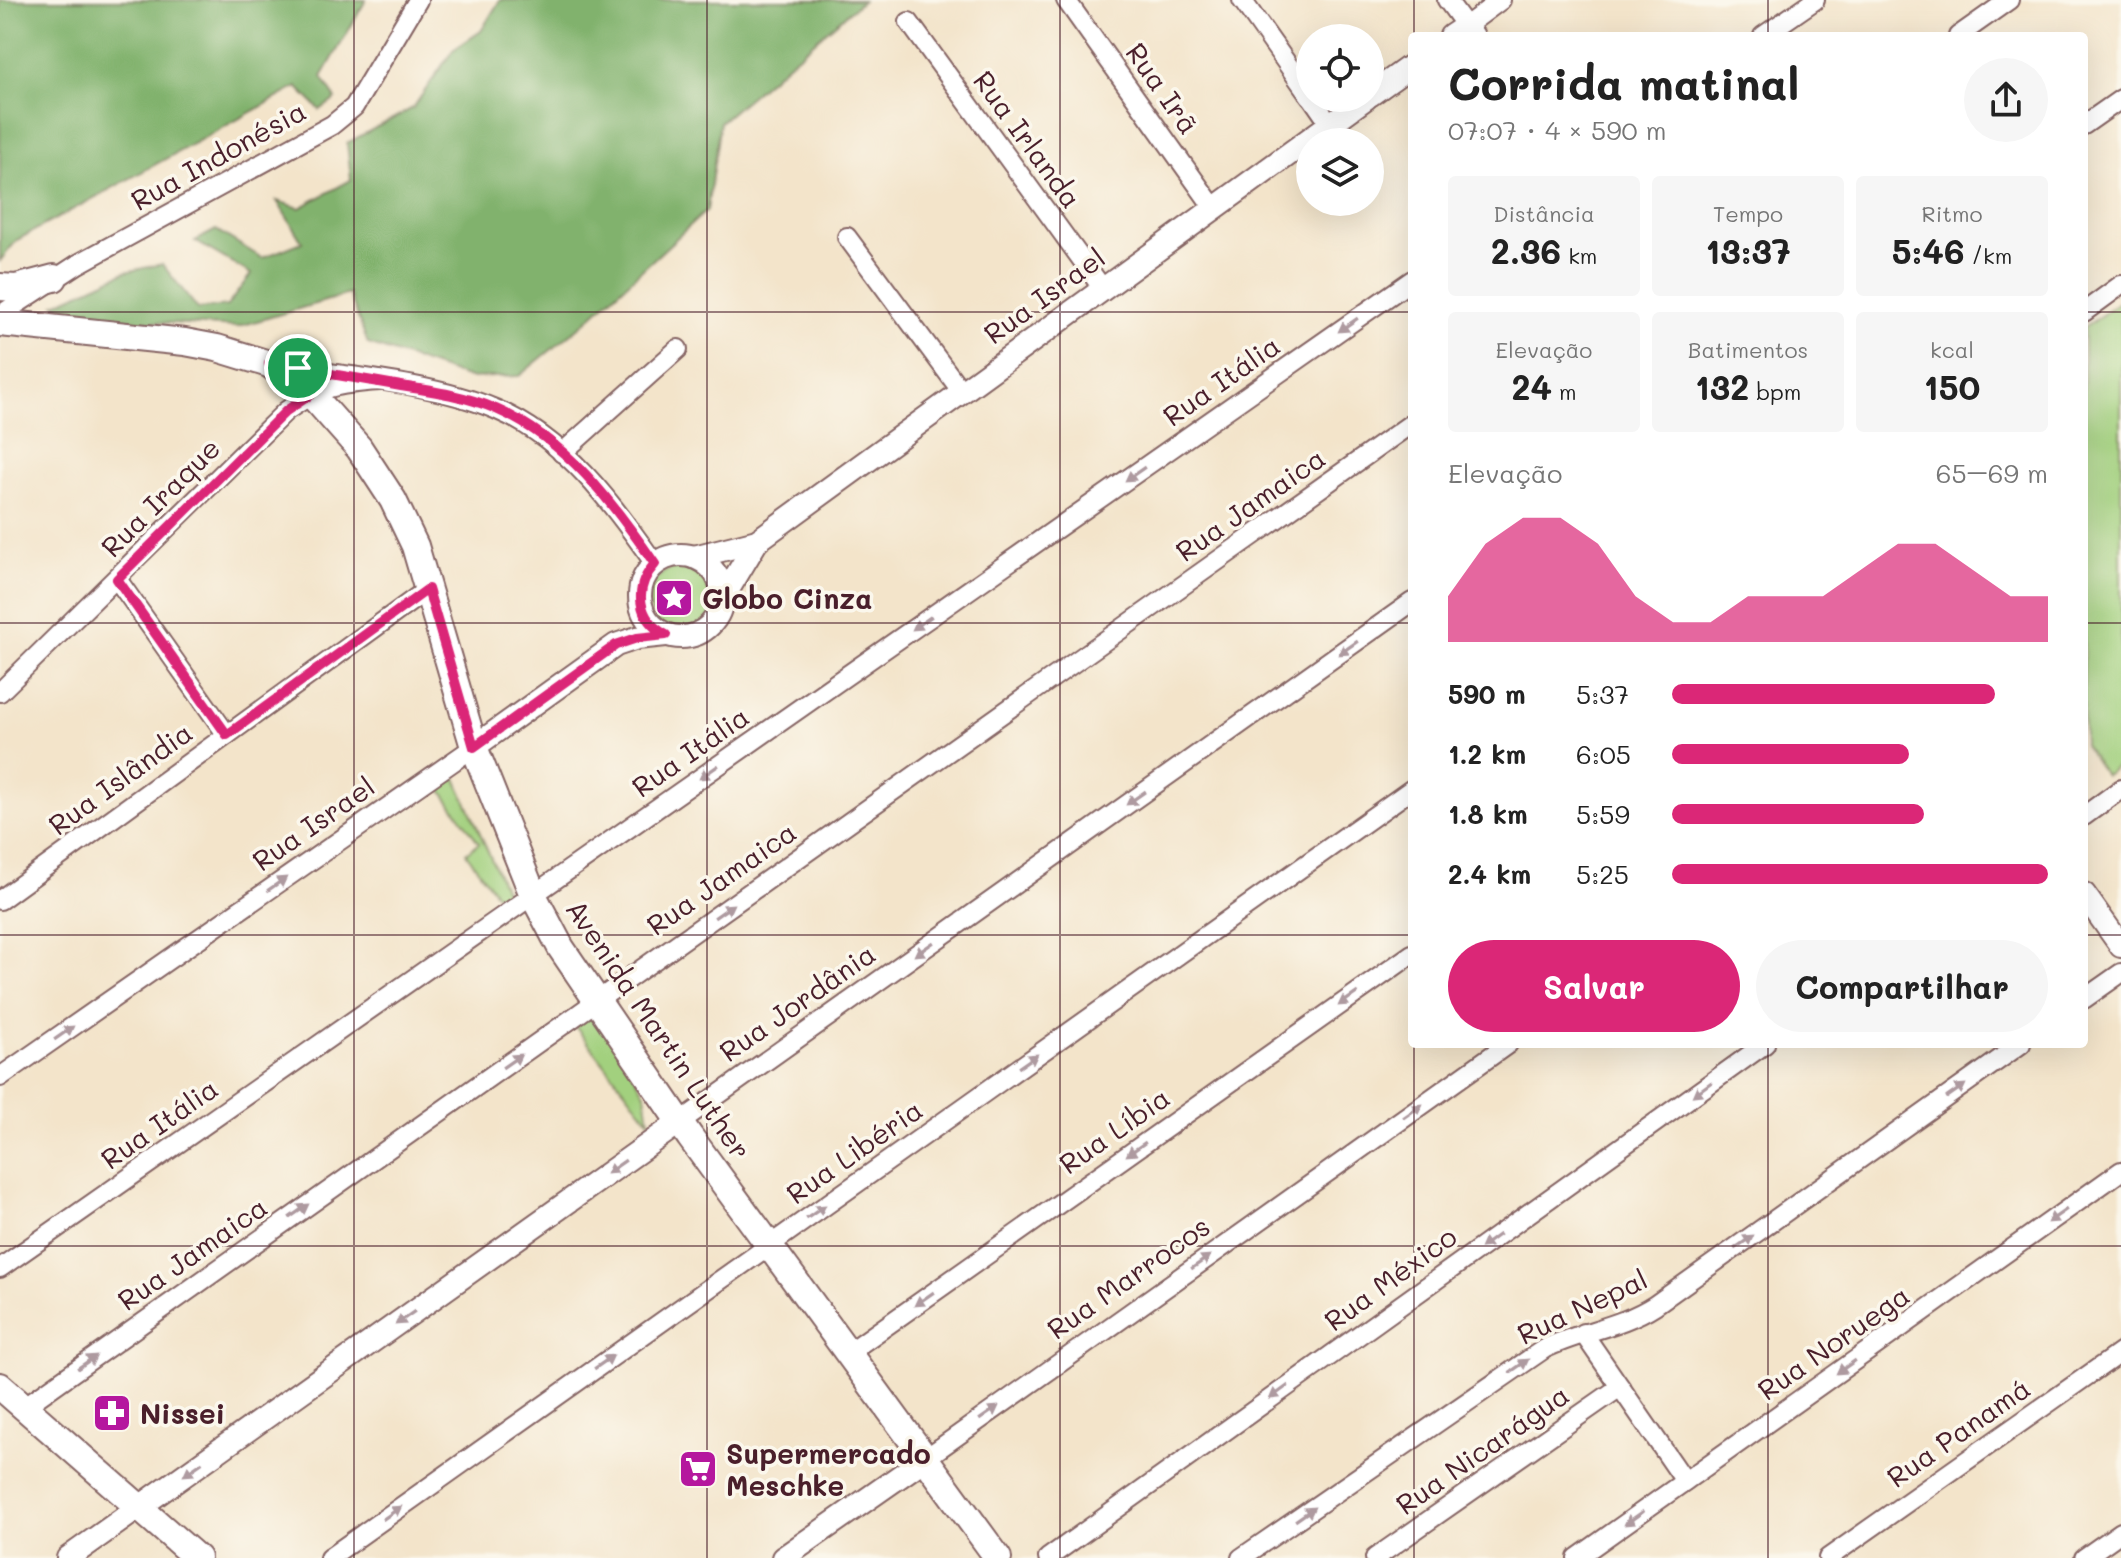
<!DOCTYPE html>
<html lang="pt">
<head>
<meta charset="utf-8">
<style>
  body { margin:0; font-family:Mali,sans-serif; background:#f6f6f6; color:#222; height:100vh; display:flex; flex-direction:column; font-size:30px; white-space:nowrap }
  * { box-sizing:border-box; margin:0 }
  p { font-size:26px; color:#767676 }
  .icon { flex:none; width:44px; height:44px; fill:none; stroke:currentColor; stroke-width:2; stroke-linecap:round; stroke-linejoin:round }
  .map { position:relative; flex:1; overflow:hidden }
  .side { position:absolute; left:1408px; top:32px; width:680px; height:1016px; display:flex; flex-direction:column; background:#fff; border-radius:8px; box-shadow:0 8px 32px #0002 }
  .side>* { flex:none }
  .tools { position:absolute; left:1296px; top:24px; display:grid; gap:16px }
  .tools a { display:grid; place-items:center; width:88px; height:88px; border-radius:50%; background:#fff; box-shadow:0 8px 32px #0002; font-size:40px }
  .pin { position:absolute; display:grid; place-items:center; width:68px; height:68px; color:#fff; margin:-34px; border:4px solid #fff; border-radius:50%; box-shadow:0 2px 8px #0007 }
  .round { display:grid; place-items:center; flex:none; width:84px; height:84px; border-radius:42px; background:#f6f6f6 }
  .overview { display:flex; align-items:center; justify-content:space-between; height:136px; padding:0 40px }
  h1 { font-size:44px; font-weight:700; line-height:60px }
  .figures { display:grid; grid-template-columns:repeat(3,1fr); gap:12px; height:136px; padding:8px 40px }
  .figures div { display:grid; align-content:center; border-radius:8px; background:#f6f6f6; text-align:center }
  .figures b { font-size:34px; font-weight:700 }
  .figures small { font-size:22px; font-weight:400 }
  .figures p { font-size:22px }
  .chart { height:224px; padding:16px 40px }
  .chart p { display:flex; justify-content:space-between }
  .chart svg { width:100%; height:144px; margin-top:8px; fill:#db2777; opacity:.7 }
  .primary-button { display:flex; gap:16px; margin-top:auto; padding:16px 40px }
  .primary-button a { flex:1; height:92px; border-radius:48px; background:#db2777; color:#fff; font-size:32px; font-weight:700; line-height:92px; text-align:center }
  .primary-button a+a { background:#f6f6f6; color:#222 }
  ul { padding:0 40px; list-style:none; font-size:26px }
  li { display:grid; grid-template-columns:128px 96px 1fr; align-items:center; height:60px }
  li i { height:20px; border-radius:10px; background:#db2777 }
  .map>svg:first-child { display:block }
  .green { fill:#a2d07e; stroke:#767854; stroke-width:2 }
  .forest { fill:#81b26d; stroke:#66684c; stroke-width:2 }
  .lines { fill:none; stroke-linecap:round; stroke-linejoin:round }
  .minor-casing { stroke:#856463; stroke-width:22 }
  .tertiary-casing { stroke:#856463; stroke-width:26 }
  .primary-casing { stroke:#856463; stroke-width:30 }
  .minor { stroke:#fff; stroke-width:18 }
  .tertiary { stroke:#fff; stroke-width:22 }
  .primary { stroke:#fff; stroke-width:26 }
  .oneway { fill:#ae9aa0 }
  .route-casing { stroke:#fff; stroke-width:16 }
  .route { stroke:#db2777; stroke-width:10 }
  .grid { fill:none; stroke:#4a1f2b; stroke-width:2; stroke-opacity:0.55 }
  .labels { text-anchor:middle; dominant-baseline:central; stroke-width:7; stroke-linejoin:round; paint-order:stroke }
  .street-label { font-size:28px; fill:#4a1f2b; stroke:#fbf7ec }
  .poi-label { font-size:28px; font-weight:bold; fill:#4a1f2b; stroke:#fbf7ec; text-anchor:start }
</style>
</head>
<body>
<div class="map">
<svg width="2121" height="1558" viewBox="0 0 2121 1558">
  <rect width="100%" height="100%" fill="#fbf7ec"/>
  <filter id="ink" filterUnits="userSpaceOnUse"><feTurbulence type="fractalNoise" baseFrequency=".0125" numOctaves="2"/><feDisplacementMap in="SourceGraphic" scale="16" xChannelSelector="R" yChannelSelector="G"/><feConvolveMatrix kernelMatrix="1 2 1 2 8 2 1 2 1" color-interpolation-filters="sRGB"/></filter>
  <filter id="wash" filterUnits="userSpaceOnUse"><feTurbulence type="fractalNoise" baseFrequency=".006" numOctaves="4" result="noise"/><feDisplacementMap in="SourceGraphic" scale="32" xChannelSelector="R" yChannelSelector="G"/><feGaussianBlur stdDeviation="1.8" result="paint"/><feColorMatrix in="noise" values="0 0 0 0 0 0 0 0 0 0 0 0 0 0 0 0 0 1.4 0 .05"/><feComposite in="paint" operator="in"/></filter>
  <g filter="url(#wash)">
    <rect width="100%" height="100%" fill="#f3e4ca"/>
    <g class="green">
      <path d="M2121,301V764L2105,775L2084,745V328Z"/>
      <circle cx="682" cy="600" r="33"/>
      <path d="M454,774L508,897L507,903L502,902L466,853L479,843L438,785Z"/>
      <path d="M597,1010L645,1093L649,1121L574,1025Z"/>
    </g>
    <g class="forest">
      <path d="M0,0H366L322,77L336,99L320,110L297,87L17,240L0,261Z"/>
      <path d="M500,0H863L720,122L707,210L583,324L519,376L469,378L368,344L349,294L237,327L69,317L55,304L125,272L162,264L198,309L227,306L251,274L195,241L216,230L262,258L302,242L277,201L300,208L351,180L347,143L413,108L453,50L481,31Z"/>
    </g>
  </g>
  <g filter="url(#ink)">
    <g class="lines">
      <g class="minor-casing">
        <g id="minor">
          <path d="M1066,0L1214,208"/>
          <path d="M1242,0L1310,96"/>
          <path d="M1447,0L1466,26L1501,0"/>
          <path d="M909,22L1103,289"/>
          <path d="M1763,36L1815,0"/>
          <path d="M1958,36L2009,0"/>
          <path d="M1312,98L1330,124"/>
          <path d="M2084,125L2121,99"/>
          <path d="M847,237L962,392"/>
          <path d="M2084,312L2121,285"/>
          <path d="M0,315L78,264L332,125L354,107L418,0"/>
          <path d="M273,365C342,376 431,382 495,409C565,438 613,504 655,564"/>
          <path d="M562,453L678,349"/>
          <path d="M117,579L227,735"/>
          <path d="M0,692L286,411C322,386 336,384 380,381"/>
          <path d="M2084,816L2121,789"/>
          <path d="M0,900L428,589"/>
          <path d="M2084,999L2121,973"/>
          <path d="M0,1077L474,747"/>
          <path d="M680,1122L1412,602"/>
          <path d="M0,1268L1412,280"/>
          <path d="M1583,1333L1685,1481"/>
          <path d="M848,1353L1412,954"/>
          <path d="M24,1407L1412,423"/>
          <path d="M926,1458L1508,1044"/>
          <path d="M329,1558L1412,789"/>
          <path d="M1048,1558L1765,1044"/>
          <path d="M1241,1558L1544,1349C1581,1331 1621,1327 1655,1305L2021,1044"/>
          <path d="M1375,1558L1620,1387"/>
          <path d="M1577,1558L2121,1171"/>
          <path d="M1828,1558L2121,1352"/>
          <path d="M2084,1558L2121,1532"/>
        </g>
      </g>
      <g class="tertiary-casing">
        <g id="tertiary">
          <path d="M1451,36L1466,26L1473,36"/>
          <path d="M1370,95L1412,65"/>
          <circle cx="681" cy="596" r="41"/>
          <path d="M694,557L757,541L1366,98"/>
          <path d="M723,598L757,541"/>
          <path d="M474,747L616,645L637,638L666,635"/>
          <path d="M2084,894L2121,946"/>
          <path d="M68,1558L680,1122"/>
          <path d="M783,1558L926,1458"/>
        </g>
      </g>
      <g class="primary-casing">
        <g id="primary">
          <path d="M0,287L16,288L54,278"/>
          <path d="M0,323L185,342L217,348L269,364L311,394L359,448L393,500L415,546L474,747L533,895L561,948L690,1137L998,1558"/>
          <path d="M0,1386L197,1558"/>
        </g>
      </g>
      <use href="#minor" class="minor"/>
      <use href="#tertiary" class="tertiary"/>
      <use href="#primary" class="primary"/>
    </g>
    <defs><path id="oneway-solid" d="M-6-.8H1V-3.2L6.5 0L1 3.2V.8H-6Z" transform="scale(2)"/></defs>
    <g class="oneway">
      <use href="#oneway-solid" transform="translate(1348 325) rotate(145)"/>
      <use href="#oneway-solid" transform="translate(1135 474) rotate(145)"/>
      <use href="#oneway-solid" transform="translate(922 623) rotate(145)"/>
      <use href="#oneway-solid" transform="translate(1348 648) rotate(145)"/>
      <use href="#oneway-solid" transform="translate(709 772) rotate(145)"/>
      <use href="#oneway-solid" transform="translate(1136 798) rotate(145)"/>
      <use href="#oneway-solid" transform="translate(277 884) rotate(-35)"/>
      <use href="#oneway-solid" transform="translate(724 911) rotate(-35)"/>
      <use href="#oneway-solid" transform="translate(924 949) rotate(145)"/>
      <use href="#oneway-solid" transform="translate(1348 999) rotate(145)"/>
      <use href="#oneway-solid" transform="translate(64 1033) rotate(-35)"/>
      <use href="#oneway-solid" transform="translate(512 1061) rotate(-35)"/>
      <use href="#oneway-solid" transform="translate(1028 1061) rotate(-35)"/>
      <use href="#oneway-solid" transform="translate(1702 1089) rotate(144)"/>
      <use href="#oneway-solid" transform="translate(1956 1091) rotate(-35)"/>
      <use href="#oneway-solid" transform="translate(1413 1111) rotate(-35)"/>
      <use href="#oneway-solid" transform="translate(1136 1149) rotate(145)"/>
      <use href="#oneway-solid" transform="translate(616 1167) rotate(145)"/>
      <use href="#oneway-solid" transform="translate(299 1211) rotate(-35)"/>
      <use href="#oneway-solid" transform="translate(816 1212) rotate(-35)"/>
      <use href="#oneway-solid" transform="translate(2057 1216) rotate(145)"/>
      <use href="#oneway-solid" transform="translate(1490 1241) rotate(144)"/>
      <use href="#oneway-solid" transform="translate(1744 1242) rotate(-35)"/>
      <use href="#oneway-solid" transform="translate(1201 1262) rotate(-35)"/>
      <use href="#oneway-solid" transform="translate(924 1299) rotate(145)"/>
      <use href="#oneway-solid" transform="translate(405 1318) rotate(145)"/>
      <use href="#oneway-solid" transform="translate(87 1362) rotate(-35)"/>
      <use href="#oneway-solid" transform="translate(604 1362) rotate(-35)"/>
      <use href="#oneway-solid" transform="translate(1519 1366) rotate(-35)"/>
      <use href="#oneway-solid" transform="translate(1846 1367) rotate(145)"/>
      <use href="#oneway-solid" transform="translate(1279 1392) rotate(144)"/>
      <use href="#oneway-solid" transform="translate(989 1413) rotate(-35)"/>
      <use href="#oneway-solid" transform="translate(193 1469) rotate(145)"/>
      <use href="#oneway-solid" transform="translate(392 1513) rotate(-35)"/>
      <use href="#oneway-solid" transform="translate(1305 1514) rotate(-35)"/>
      <use href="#oneway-solid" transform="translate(1634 1518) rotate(145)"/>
    </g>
  </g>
  <g class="lines" filter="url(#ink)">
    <g class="route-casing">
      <path id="route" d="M269,364C313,371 357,378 401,386C433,391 466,396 496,409C566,439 613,503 655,564C633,588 637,619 666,635L637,638L616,645L474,747L428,589L227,735L117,579L286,411L311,394Z"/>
    </g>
    <use href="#route" class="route"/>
  </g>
  <path class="grid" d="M354,0V1558M707,0V1558M1060,0V1558M1414,0V36M1768,0V36M0,312H1412M2084,312H2121M0,623H1412M2084,623H2121M0,935H1412M2084,935H2121M1414,1044V1558M1768,1044V1558M0,1246H2121"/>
  <defs>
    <g id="sight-square" transform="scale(2)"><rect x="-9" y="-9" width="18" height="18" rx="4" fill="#b5179e" stroke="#fbf7ec"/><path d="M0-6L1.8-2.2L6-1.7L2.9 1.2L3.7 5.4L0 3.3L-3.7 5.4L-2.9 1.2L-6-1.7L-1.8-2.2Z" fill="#fff"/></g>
    <g id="pharmacy-square" transform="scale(2)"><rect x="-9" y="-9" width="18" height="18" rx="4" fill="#b5179e" stroke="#fbf7ec"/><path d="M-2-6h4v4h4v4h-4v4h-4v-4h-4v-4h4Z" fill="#fff"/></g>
    <g id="supermarket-square" transform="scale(2)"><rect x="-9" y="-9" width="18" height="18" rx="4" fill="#b5179e" stroke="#fbf7ec"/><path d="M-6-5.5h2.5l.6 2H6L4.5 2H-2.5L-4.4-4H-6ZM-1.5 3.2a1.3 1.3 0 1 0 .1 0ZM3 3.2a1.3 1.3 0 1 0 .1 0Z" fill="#fff"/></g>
  </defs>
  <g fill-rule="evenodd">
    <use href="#sight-square" x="674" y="598"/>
    <use href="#pharmacy-square" x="112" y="1413"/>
    <use href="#supermarket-square" x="698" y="1469"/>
  </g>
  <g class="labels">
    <g class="street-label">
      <text transform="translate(1163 88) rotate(55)">Rua Irã</text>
      <text transform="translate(1028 139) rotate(54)">Rua Irlanda</text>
      <text transform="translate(218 155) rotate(-29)">Rua Indonésia</text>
      <text transform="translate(1044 295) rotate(-36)">Rua Israel</text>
      <text transform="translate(1221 380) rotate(-35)">Rua Itália</text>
      <text transform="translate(160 497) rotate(-45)">Rua Iraque</text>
      <text transform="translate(1250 504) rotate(-35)">Rua Jamaica</text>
      <text transform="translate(690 751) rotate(-35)">Rua Itália</text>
      <text transform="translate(120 778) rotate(-36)">Rua Islândia</text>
      <text transform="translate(313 823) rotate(-35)">Rua Israel</text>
      <text transform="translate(721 878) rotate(-35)">Rua Jamaica</text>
      <text transform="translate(797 1002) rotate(-35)">Rua Jordânia</text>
      <text transform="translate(659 1029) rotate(56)">Avenida Martin Luther</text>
      <text transform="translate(159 1123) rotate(-35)">Rua Itália</text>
      <text transform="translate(1114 1130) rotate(-35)">Rua Líbia</text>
      <text transform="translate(854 1151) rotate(-35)">Rua Libéria</text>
      <text transform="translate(192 1253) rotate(-35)">Rua Jamaica</text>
      <text transform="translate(1128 1277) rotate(-35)">Rua Marrocos</text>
      <text transform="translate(1390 1278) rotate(-36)">Rua México</text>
      <text transform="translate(1582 1306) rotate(-25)">Rua Nepal</text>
      <text transform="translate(1833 1342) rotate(-35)">Rua Noruega</text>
      <text transform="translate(1958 1432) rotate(-35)">Rua Panamá</text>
      <text transform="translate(1482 1449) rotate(-35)">Rua Nicarágua</text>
    </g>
    <g class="poi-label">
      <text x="702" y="598">Globo Cinza</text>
      <text x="140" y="1413">Nissei</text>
      <text x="726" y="1453">Supermercado<tspan x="726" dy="32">Meschke</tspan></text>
    </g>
  </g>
</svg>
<div class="tools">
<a><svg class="icon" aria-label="locate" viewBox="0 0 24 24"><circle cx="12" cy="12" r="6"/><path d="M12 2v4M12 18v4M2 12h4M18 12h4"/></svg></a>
<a><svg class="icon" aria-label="layers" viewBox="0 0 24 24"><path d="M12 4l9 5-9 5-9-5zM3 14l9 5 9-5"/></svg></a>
</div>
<div class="pin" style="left:298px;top:368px;background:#1e9e55"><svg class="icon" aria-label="arrive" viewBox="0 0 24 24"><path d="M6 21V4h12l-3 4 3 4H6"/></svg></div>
<section class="side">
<div class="overview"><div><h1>Corrida matinal</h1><p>07:07 · 4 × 590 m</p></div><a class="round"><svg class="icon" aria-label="share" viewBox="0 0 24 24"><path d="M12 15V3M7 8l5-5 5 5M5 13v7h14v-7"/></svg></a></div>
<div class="figures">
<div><p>Distância</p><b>2.36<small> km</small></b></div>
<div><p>Tempo</p><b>13:37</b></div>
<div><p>Ritmo</p><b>5:46<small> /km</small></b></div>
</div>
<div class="figures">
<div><p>Elevação</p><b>24<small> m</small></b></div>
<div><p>Batimentos</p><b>132<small> bpm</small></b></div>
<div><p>kcal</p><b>150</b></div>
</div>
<div class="chart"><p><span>Elevação</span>65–69 m</p>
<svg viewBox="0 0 160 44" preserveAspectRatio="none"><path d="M0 44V30L10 14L20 6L30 6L40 14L50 30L60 38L70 38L80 30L90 30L100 30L110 22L120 14L130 14L140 22L150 30L160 30V44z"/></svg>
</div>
<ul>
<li><b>590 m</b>5:37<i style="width:86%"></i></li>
<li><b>1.2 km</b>6:05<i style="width:63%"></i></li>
<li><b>1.8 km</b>5:59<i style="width:67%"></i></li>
<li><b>2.4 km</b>5:25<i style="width:100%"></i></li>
</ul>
<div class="primary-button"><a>Salvar</a><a>Compartilhar</a></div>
</section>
</div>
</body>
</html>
